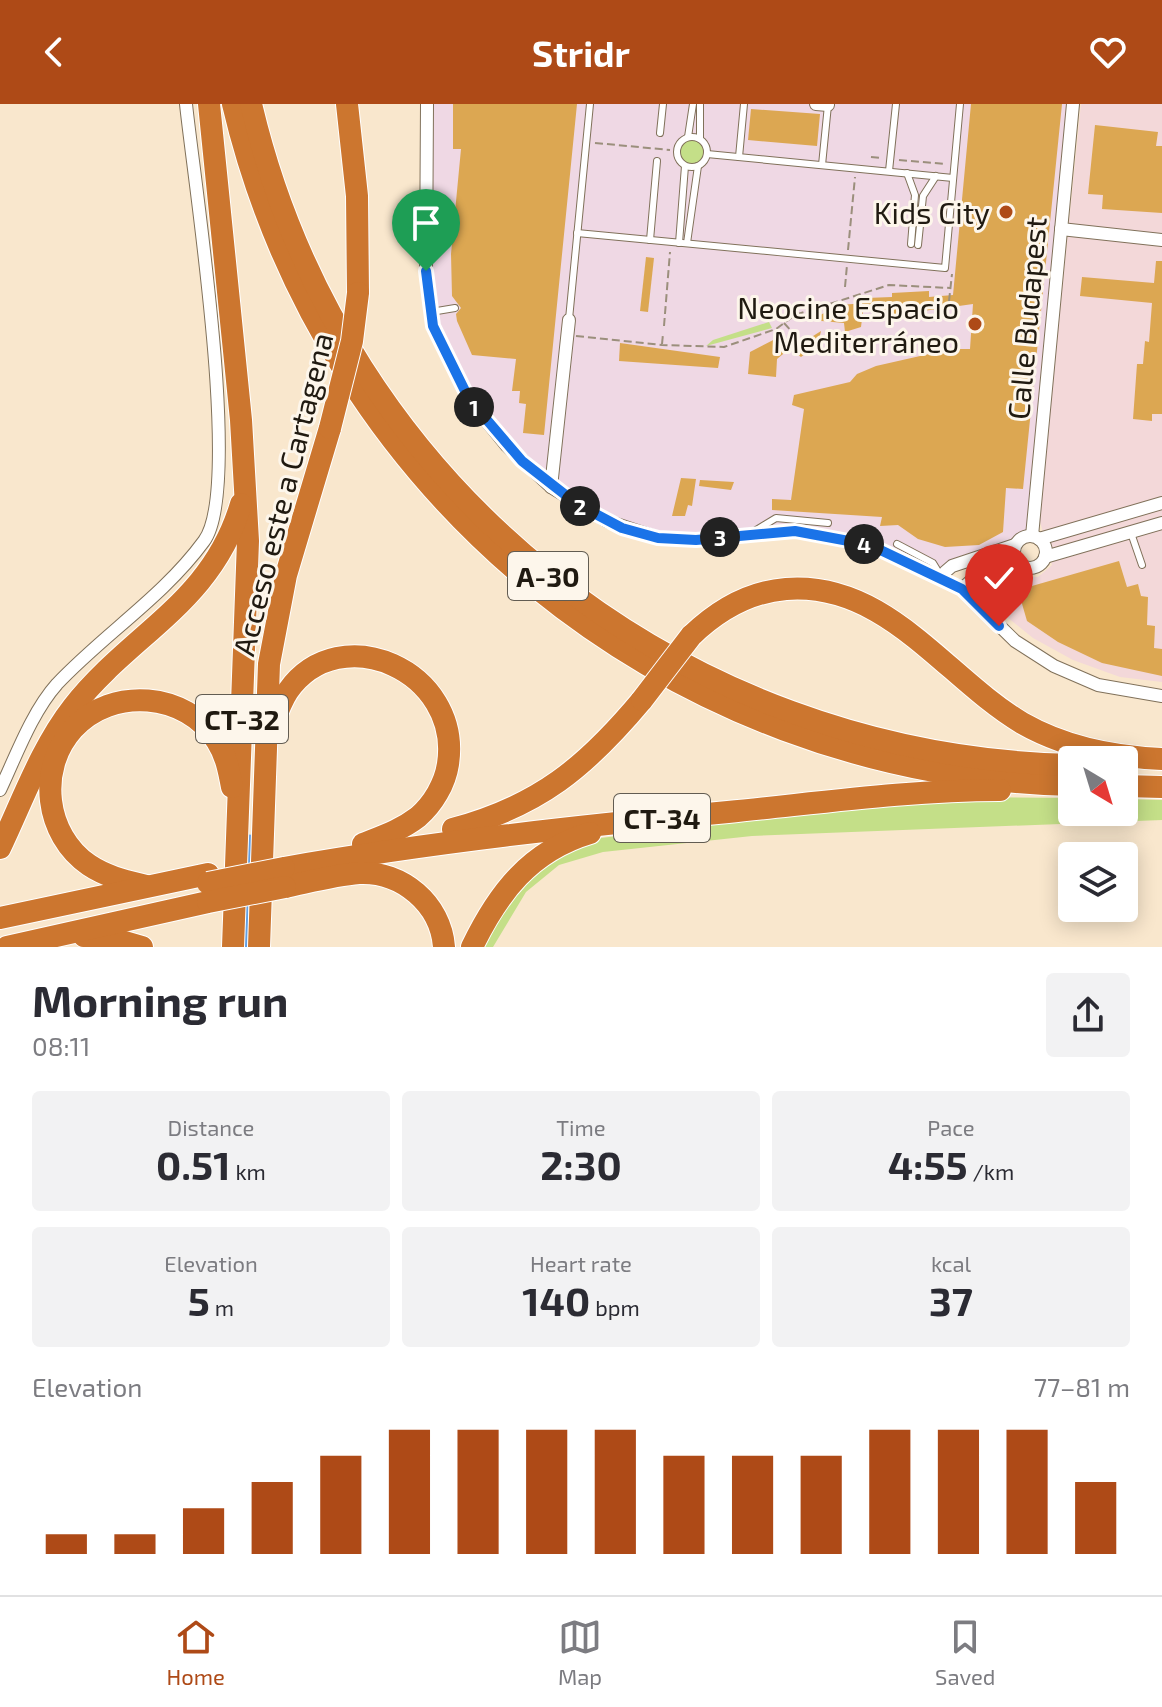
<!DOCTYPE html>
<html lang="en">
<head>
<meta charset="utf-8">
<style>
  body { margin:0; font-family:"Exo 2",sans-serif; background:#f2f2f3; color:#2b2b33; height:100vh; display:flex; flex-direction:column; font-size:30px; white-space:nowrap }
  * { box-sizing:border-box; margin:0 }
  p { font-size:26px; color:#7c7c81 }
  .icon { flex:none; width:44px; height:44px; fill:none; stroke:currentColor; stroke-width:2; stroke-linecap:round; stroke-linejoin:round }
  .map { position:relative; height:843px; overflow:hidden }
  .details { display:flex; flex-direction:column; background:#fff; flex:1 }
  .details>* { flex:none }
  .needle { width:52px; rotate:142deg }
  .controls { position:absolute; left:1058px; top:642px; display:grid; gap:16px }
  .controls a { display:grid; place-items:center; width:80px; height:80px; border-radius:8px; background:#fff; box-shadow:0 4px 20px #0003; font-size:40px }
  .pin { position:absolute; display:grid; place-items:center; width:68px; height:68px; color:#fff; margin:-82px -34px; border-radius:50% 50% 50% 0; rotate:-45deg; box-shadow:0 0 8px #0007 }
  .pin .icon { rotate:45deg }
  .km { position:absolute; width:40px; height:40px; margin:-20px; border-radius:50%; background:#222; color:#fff; font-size:22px; line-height:40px; text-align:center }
  .round { display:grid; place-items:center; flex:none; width:84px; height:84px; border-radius:8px; background:#f2f2f3 }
  .head { display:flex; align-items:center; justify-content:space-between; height:136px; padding:0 32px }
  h1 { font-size:44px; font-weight:700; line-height:60px }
  .metrics { display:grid; grid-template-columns:repeat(3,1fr); gap:12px; height:136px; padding:8px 32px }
  .metrics div { display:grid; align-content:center; border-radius:8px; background:#f2f2f3; text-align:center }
  .metrics b { font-size:40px; font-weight:700 }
  .metrics small { font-size:22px; font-weight:400 }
  .metrics p { font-size:22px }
  .chart { height:224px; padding:16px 32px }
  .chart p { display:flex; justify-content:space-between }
  .chart svg { width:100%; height:144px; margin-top:8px; stroke:#ae4a17; stroke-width:6 }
  header { display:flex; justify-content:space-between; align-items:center; height:104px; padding:0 32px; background:#ae4a17; color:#fff; font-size:36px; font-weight:700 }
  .dock { display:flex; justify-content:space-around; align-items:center; height:112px; border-top:2px solid #e1e1e2; background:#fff; font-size:22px; color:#7c7c81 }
  .dock a { display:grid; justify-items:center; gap:4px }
  .dock .selected { color:#ae4a17 }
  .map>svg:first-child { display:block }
  .commercial { fill:#efd8e4 }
  .industrial { fill:#f3d8d9 }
  .green { fill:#c4df88 }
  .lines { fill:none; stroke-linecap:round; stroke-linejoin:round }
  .stream { stroke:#619fe3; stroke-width:3 }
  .building { fill:#dca752 }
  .lane-casing { stroke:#80715a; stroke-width:8 }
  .street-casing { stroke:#80715a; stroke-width:14 }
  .highway-casing { stroke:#fff; stroke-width:24 }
  .path { stroke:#9b8f7c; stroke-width:2; stroke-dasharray:8 4; stroke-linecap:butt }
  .lane { stroke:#fff; stroke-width:6 }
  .street { stroke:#fff; stroke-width:12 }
  .highway { stroke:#cc762f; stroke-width:22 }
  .highway-bridge-casing { stroke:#fff; stroke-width:24; stroke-linecap:butt }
  .highway-bridge { stroke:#cc762f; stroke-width:22 }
  .route-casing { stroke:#fff; stroke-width:16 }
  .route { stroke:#1a73e8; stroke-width:10 }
  .poi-dot { fill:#ae4a17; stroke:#fdf6eb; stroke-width:3 }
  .labels { text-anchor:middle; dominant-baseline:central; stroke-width:6; stroke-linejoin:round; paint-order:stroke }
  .shield { fill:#fdf6eb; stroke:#625c52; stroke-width:2 }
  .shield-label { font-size:28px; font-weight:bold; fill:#201a11 }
  .poi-label { font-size:30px; fill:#201a11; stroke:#fdf6eb; text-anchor:end }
  .street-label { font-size:30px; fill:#201a11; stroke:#fdf6eb }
</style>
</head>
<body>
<header><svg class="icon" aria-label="back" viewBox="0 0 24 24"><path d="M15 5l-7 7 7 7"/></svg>Stridr<svg class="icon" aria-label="heart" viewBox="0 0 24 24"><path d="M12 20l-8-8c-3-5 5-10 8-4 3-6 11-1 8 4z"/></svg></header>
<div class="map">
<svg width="1162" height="843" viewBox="0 0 1162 843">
  <rect width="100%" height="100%" fill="#f9e7cd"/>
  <path class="commercial" d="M427,0H1073L1028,432L952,462L943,476L908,458L818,429L678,436L577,400L493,327L433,222Z"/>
  <path class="industrial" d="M1081,0H1162V578L1120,573L1073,556L1033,534L1007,513L984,486V481L1016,472L1038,473L1052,461L1039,414Z"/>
  <g class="green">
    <circle cx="692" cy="48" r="15"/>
    <path d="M769,218L772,224L706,242L713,236Z"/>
    <path d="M947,693L1072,694V708H1124V695L1162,696V716L752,732L603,748L559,761L526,788L493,843H480L494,813L535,764L592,735Z"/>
  </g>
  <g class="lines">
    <g class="stream">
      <path d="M249,761L250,732"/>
      <path d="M246,843L247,800"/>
    </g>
  </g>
  <g class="building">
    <path d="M453,0H577L544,331L523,329L526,300L519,299L520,287H512L516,255L472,251L457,217L456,210L461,204L452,192L451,150L461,45H453Z"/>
    <path d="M971,0H1062L1023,385L1006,384L1003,428L979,441L945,443L918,435L898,421L880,422L882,413L772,406V395L791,396L804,305L792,301L794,291L850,278L857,270L876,262L951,245H970L973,200L909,209L888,216L889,207H863L861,223L845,228L844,219L811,216L839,201L866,199V194L892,193V189L929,187V193L953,191Z"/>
    <path d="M751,5L820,10L817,42L748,36Z"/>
    <path d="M1095,21L1158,28L1156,42H1162V109L1102,105L1103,91L1088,90Z"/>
    <path d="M646,153L654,154L648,208L640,207Z"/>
    <path d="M1156,157H1162V310H1152V317L1133,315L1137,260H1143L1145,237L1149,238L1152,199L1080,192L1082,173L1154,179Z"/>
    <path d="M821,227L818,240L801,253L791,246Z"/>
    <path d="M781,232L794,241L777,255L776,273L748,270L750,248Z"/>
    <path d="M620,239L720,253L718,264L619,257Z"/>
    <path d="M681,374L696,375L692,402L688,401L685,412H672Z"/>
    <path d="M700,376L734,378L731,386L699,382Z"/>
    <path d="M1119,457L1127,483L1138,480L1141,492L1148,493L1147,521L1155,522L1154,544L1162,545V572L1102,559L1058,538L1027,517L1018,486Z"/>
  </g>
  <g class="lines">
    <g class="lane-casing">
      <g id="lane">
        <path d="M660,29L663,0"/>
        <circle cx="692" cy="48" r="15"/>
        <path d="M688,33L693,0"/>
        <path d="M700,35V0"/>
        <path d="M707,50L953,74"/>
        <path d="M739,53L744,0"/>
        <path d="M822,61L828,1"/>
        <path d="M889,67L896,0"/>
        <path d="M907,69L915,91L911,140"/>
        <path d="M577,129L945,164L960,0"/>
        <path d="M650,136L657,57"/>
        <path d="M679,139L685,62"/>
        <path d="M687,139L698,62"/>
        <path d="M918,141L923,92L936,72"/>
        <path d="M431,208L455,204"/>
        <path d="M569,215L590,0"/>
        <path d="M753,428L776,414L828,419"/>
        <path d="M1131,429L1142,461"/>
        <path d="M897,440L933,459L941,472"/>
      </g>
    </g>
    <g class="street-casing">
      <g id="street">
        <path d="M427,0L426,167L433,222L469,295L507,342L551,383L607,417L658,434L696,436L795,427L870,441L962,485L1015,537L1054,562L1098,581L1162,592"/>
        <path d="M816,0L828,1"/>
        <path d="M1061,125L1162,136"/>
        <path d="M551,383L569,216"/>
        <circle cx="1030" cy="448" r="16"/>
        <path d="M1032,432L1073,0"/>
        <path d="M1039,435L1162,399"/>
        <path d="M1045,453L1162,419"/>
        <path d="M943,476L945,468L952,462L1015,441"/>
        <path d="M962,485L973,475L1020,462"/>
        <path d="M0,686C16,652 32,608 57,580C104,530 163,493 204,437C243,385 194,78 186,0"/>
      </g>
    </g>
    <g class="highway-casing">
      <g id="highway">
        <path d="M209,0L241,316L248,437L233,843"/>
        <path d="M233,0C325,390 670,672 1072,681"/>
        <path d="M251,0C341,383 680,652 1072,661"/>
        <path d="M347,0L357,92L358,189"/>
        <path d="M691,532C718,506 748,488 786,485C886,477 945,573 1022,619C1064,643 1115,653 1162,655"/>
        <path d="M271,626C276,612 280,599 288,587C340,513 462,567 448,660C445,680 433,700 418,713C401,726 383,732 363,740"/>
        <path d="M1124,682L1162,683"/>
        <path d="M453,725C539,702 586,663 642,596"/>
        <path d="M0,744C22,698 41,644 73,603C131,529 212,499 241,400"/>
        <path d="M284,764C432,738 579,722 728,708C819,699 909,686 1000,686"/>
        <path d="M146,782C126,777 107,773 89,761C45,731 37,665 73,625C112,582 186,588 217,637C226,651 229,667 232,683"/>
        <path d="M285,783C309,778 334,771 359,769C402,767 441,800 444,843"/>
        <path d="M0,814L208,770"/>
        <path d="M84,832L111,834L142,843"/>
        <path d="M7,843L208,798"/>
        <path d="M259,843L269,560L286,471L330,324"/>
        <path d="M472,843C498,789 530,747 590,729"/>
      </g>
    </g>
    <g class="path">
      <path d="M595,39L670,46"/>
      <path d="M871,53L881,54"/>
      <path d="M899,56L945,60"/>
      <path d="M848,146L855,73"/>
      <path d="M845,183L847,161"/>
      <path d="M949,197L952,170"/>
      <path d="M784,219L802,239"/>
      <path d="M664,222L670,148"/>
      <path d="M576,232L662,241L724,243L776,225L795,211L889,181L950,184"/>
      <path d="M662,240L663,230"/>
    </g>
    <use href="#lane" class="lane"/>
    <use href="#street" class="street"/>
    <use href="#highway" class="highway"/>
    <g class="highway-bridge-casing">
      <g id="highway-bridge">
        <path d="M330,324L352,237L358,189"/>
        <path d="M642,596L691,532"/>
        <path d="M208,779L284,764"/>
        <path d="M208,798L285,783"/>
      </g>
    </g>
    <use href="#highway-bridge" class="highway-bridge"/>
  </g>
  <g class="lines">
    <g class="route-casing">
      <path id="route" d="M426,167L433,222L469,295L522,357L577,400L622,424L658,434L696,436L795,427L870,441L962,485L999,522"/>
    </g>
    <use href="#route" class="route"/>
  </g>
  <g class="poi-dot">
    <circle cx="1006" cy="108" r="8"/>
    <circle cx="975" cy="220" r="8"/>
  </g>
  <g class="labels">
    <g class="shield">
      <rect x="508" y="448" width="80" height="48" rx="6"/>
      <rect x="196" y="591" width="92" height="48" rx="6"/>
      <rect x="614" y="690" width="96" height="48" rx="6"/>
    </g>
    <g class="shield-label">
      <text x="548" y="472">A-30</text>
      <text x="242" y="615">CT-32</text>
      <text x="662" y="714">CT-34</text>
    </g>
    <g class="poi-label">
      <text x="990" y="108">Kids City</text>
      <text x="959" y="203">Neocine Espacio<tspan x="959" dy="34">Mediterráneo</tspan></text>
    </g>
    <g class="street-label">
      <text transform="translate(1026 214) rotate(-85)">Calle Budapest</text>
      <text transform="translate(282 390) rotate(-76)">Acceso este a Cartagena</text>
    </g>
  </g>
</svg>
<div class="controls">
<a><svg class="needle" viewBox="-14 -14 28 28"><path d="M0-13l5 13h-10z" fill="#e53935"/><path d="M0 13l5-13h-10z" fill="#7c7c81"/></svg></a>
<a><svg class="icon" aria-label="layers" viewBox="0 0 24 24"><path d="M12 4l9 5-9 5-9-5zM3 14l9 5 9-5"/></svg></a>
</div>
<div class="pin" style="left:426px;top:167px;background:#1e9e55"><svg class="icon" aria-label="arrive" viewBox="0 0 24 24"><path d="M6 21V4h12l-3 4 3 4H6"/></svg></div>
<div class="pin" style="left:999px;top:522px;background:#d93025"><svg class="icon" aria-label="check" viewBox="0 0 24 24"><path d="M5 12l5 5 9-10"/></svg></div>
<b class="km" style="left:474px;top:303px">1</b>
<b class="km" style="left:580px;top:402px">2</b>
<b class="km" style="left:720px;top:433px">3</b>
<b class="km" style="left:864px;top:440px">4</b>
</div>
<section class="details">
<div class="head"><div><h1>Morning run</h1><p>08:11</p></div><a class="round"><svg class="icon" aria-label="share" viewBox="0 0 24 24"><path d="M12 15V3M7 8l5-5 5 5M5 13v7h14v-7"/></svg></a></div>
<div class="metrics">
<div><p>Distance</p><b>0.51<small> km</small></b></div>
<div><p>Time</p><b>2:30</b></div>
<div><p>Pace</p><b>4:55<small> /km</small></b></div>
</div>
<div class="metrics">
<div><p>Elevation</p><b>5<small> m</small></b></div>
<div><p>Heart rate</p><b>140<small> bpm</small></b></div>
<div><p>kcal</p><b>37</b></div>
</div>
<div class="chart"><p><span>Elevation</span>77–81 m</p>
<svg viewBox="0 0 160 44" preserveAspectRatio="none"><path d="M5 44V38M15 44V38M25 44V30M35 44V22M45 44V14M55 44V6M65 44V6M75 44V6M85 44V6M95 44V14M105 44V14M115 44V14M125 44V6M135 44V6M145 44V6M155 44V22"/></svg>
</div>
</section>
<nav class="dock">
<a class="selected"><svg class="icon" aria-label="home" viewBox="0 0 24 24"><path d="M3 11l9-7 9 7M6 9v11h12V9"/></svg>Home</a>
<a><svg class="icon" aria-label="map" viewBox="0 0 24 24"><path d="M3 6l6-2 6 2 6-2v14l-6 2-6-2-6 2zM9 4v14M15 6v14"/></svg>Map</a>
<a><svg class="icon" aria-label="saved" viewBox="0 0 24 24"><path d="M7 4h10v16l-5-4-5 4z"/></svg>Saved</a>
</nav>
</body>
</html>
